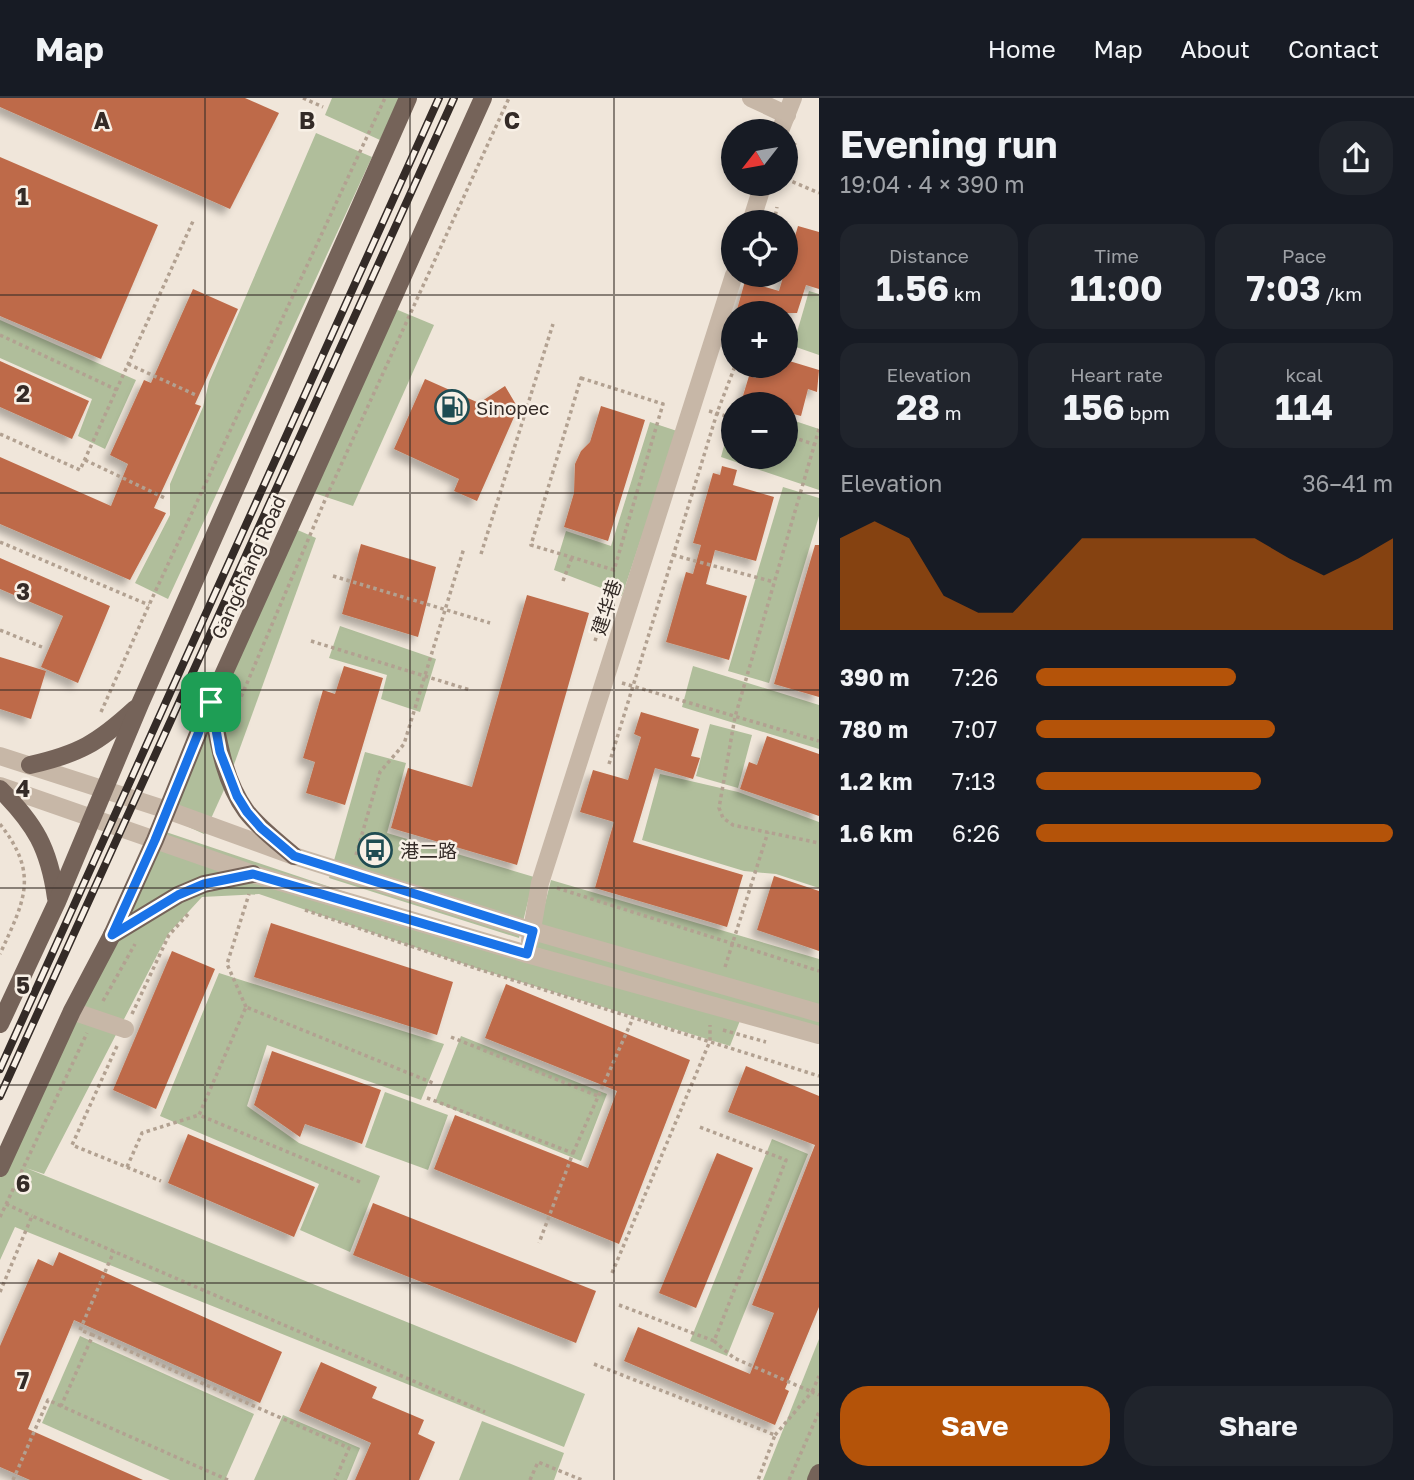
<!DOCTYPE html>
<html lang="en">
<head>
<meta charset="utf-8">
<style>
  body { margin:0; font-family:"Golos Text","Noto Sans SC",sans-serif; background:#20242c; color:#f1f3f6; height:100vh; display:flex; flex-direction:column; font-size:26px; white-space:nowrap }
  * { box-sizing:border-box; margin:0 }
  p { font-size:23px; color:#9ea1a6 }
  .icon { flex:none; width:38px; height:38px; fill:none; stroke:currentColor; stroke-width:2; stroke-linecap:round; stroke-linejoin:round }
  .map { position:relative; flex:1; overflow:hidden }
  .drawer { display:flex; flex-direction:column; background:#171b24; width:595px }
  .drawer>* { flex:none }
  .needle { width:46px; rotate:239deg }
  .controls { position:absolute; left:721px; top:21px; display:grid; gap:14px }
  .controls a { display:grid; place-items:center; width:77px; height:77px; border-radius:50%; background:#171b24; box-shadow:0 4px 10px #0003; font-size:35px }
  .pin { position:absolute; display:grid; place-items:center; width:60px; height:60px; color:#fff; margin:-30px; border-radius:14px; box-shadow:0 4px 10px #0006 }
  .round { display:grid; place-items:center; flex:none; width:74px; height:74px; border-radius:28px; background:#20242c }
  .head { display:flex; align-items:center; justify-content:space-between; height:119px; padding:0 21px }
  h1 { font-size:38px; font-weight:700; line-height:52px }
  .stats { display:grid; grid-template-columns:repeat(3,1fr); gap:10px; height:119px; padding:7px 21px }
  .stats div { display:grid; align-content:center; border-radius:18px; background:#20242c; text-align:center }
  .stats b { font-size:35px; font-weight:700 }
  .stats small { font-size:19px; font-weight:400 }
  .stats p { font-size:19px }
  .chart { height:196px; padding:14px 21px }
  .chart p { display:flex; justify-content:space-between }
  .chart svg { width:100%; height:126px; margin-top:7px; fill:#b45309; opacity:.7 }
  .primary-button { display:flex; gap:14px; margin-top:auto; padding:14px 21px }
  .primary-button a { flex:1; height:80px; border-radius:28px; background:#b45309; color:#fff; font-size:28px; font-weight:700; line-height:80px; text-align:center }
  .primary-button a+a { background:#20242c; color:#f1f3f6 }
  ul { padding:0 21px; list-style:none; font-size:23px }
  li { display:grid; grid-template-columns:112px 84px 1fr; align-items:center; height:52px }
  li i { height:18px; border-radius:9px; background:#b45309 }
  header { display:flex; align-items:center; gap:42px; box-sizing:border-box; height:98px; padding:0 35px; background:#171b24; border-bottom:2px solid #363941 }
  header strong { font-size:33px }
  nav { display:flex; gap:38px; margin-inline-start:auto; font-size:24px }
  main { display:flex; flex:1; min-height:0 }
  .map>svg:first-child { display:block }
  .green { fill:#b0be9b }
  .building { fill:#be6b49; filter:url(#shadow) }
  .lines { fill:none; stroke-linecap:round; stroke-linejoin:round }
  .path { stroke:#b2a191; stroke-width:3.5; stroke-dasharray:3.5 3.5; stroke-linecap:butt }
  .minor { stroke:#c7b7a7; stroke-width:18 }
  .major { stroke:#756359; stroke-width:18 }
  .rail-casing { stroke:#342b27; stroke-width:8 }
  .rail { stroke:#f8f0e6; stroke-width:5; stroke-dasharray:16; stroke-linecap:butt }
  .route-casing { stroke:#fff; stroke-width:14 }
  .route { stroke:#1a73e8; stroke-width:9 }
  .grid { fill:none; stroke:#342b27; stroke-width:2; stroke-opacity:0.55 }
  .labels { text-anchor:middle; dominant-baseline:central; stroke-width:5; stroke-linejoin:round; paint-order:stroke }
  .poi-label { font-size:19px; fill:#342b27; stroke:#f8f0e6; text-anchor:start }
  .street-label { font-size:19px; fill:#342b27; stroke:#f8f0e6 }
  .grid-label { font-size:23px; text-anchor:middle; font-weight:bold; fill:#342b27; stroke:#f8f0e6; stroke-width:5; stroke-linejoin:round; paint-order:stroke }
</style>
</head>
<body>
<header>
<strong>Map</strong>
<nav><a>Home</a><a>Map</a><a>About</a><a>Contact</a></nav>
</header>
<main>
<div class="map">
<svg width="819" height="1382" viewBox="0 0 819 1382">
  <defs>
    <filter id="shadow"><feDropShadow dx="-6" dy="6" stdDeviation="3.5" flood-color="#0004"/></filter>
  </defs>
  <rect width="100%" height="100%" fill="#f0e6da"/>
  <g class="green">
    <path d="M332,0H399L380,42L325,17Z"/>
    <path d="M316,35L372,59L168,501L135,485L170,417V386L203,309L209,284Z"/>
    <path d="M809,193L819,196V257L793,248Z"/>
    <path d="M393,210L434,227L353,408L311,394Z"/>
    <path d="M0,222L136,282L105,351L78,338L92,301L0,260Z"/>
    <path d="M733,315V359H786V320L819,331V392L721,359Z"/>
    <path d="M650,324L677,333L622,498L554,472L566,433L611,448Z"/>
    <path d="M783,389L819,400V418L769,585L728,573Z"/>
    <path d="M293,430L316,440L228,683L204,736L169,720Z"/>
    <path d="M340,528L436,561L420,614L381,601L387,577L329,560Z"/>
    <path d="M693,568L819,607V651L682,609Z"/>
    <path d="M710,626L752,637L738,690L696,678Z"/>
    <path d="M365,654L406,665L387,735L534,779L519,840L329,780Z"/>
    <path d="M660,676L738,694L819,724V790L776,776L744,773L642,742Z"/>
    <path d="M160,732L524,854L741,920L730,948L479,871L259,796L202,799L168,836L44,1076L26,1070L585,1296L564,1349L15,1129L0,1162V1074Z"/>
    <path d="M551,782L819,861V935L534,849Z"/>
    <path d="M219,875L444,946L421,1002L267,947L247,1008L299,1045L380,1078L350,1154L300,1132L319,1086L160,1018Z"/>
    <path d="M461,938L607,996L581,1063L435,1004Z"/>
    <path d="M385,994L448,1017L428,1072L365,1049Z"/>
    <path d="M772,1041L808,1056L727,1258L690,1243Z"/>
    <path d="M80,1238L254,1316L225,1382H170L42,1325Z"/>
    <path d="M819,1241V1368L814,1382H763Z"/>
    <path d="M283,1317L360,1350L347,1382H254Z"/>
    <path d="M482,1323L564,1355L554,1382H459Z"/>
  </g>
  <g class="building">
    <path d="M0,0H245L279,15L230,111L0,9Z"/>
    <path d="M0,59L158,127L101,261L0,218Z"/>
    <path d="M798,128L819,134V191L806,187L797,215H736L745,183L779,193Z"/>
    <path d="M193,191L238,211L195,306L201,308L154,410L166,415L130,482L0,426V359L111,408L128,366L110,357L144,282L151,285Z"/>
    <path d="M786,262L819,272L817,294L808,291L801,318L786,314V306H760L742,301L749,278L756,280L759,268H786Z"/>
    <path d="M0,263L89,303L72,341L0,309Z"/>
    <path d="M425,281L479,305L505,288L518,310L477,403L454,393L459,381L394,351Z"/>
    <path d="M601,308L645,322L608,443L564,429L574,395L575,366L581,353L590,344Z"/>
    <path d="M722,368L737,372L733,387L774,399L756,463L715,452L706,486L747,498L729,562L666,544L686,474L693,476L701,447L693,445L713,375L720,377Z"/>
    <path d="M361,446L436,469L418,539L342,516Z"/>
    <path d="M815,447H819V599L774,586Z"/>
    <path d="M0,460L110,508L78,585L41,569L63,518L0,491Z"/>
    <path d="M527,497L589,515L517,767L391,730L408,670L472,689Z"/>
    <path d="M0,559L46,573L31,621L0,611Z"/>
    <path d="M344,568L383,580L345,707L306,695L315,664L303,660L323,592L335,596Z"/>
    <path d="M641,614L699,631L691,658L700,660L693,681L655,670L633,744L743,777L727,829L595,790L614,724L580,714L593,672L628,682L641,639L634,636Z"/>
    <path d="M767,638L819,656V718L740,691L749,664L757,667Z"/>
    <path d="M774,778L819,793V853L757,832Z"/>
    <path d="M271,825L453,884L437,937L254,879Z"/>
    <path d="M172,853L215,871L156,1011L113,992Z"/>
    <path d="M506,886L690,962L619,1146L434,1071L455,1017L588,1070L617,993L485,940Z"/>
    <path d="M272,953L381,992L362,1046L305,1026L300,1039L254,1007Z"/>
    <path d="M746,968L819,998V1209L785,1291L789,1293L775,1327L624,1263L638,1229L750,1276L774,1215L752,1207L815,1047L728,1014Z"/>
    <path d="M188,1036L315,1089L294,1139L168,1085Z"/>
    <path d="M717,1055L753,1070L696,1210L659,1195Z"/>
    <path d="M373,1105L596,1193L576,1245L353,1157Z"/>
    <path d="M59,1154L282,1254L260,1305L74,1222L28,1331L143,1382H30L0,1369V1248L38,1161L53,1168Z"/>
    <path d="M321,1264L377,1289L372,1300L424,1322L418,1336L435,1344L419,1382H355L371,1345L299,1313Z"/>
  </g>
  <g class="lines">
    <g class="path">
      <path d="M303,0L323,9"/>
      <path d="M786,73L795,45"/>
      <path d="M786,81L819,95"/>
      <path d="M774,124L777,109"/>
      <path d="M761,177H762"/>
      <path d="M0,237L117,292"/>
      <path d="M128,266L198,298"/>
      <path d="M581,280L663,306L614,472L531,447Z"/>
      <path d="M709,313L733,320"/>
      <path d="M819,331L735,619L719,710L723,720L733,727L819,745"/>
      <path d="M0,336L80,372L194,121"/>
      <path d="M786,337L819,348"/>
      <path d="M85,362L167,401"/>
      <path d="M0,444L149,507"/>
      <path d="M481,456L553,226"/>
      <path d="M673,457L774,484"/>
      <path d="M333,478L490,525"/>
      <path d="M563,483L572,459"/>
      <path d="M0,532L42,549"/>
      <path d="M311,543L470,592"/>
      <path d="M595,543L609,499"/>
      <path d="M622,585L819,643"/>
      <path d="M101,614L149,507L385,0"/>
      <path d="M233,618L325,402L509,0"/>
      <path d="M609,666L717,315L735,268"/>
      <path d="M0,726C40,777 24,803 0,856"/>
      <path d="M356,757L380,674L404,646L464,450"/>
      <path d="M557,790L819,873"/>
      <path d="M305,812L478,871L819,978"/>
      <path d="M725,869L768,734"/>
      <path d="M103,903L135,846"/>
      <path d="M246,909L227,866L249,796"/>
      <path d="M132,916L169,837L190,814"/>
      <path d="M723,932L766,944"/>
      <path d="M451,939L598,998"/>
      <path d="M117,948L72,1047L161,1083"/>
      <path d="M427,1000L573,1055L539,1145"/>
      <path d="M573,1055L633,920"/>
      <path d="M127,1069L142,1035L199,1017"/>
      <path d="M360,1084L199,1017L246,909L433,985"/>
      <path d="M6,1106L32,1118"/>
      <path d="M0,1119L87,935"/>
      <path d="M612,1175L710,943V927"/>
      <path d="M0,1194L32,1118L485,1314"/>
      <path d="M619,1207L714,1243L786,1062L697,1028"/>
      <path d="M93,1237L80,1232L114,1153"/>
      <path d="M714,1243L734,1260L812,1294L819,1278"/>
      <path d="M594,1266L775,1337L758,1382"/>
      <path d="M775,1337L812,1294L819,1297"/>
      <path d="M13,1382L48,1302L61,1308"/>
      <path d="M228,1382L61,1308L93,1237L349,1350L335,1382"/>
      <path d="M530,1382L538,1364L582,1382"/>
      <path d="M789,1382L819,1314"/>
    </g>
    <g class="minor">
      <path d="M751,0L787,17"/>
      <path d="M780,33L793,0"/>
      <path d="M751,124L763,86"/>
      <path d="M0,658L167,712L294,758L533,833L819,915"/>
      <path d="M0,688L253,776L527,856L819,937"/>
      <path d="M530,843L540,785L734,177"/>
      <path d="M72,913L125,931"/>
    </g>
    <g class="major">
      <path d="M211,604C218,641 223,681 246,713C259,730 278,744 294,758"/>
      <path d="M30,667C79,656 98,645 135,611"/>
      <path d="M0,691C35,726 49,750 56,800"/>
      <path d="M112,837L178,797L204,786L253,776"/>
      <path d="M0,926L57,804L140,606L408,0"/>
      <path d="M0,1070L72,913L112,837L155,742L211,604L483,0"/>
      <path d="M816,1382L819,1375"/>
    </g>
    <g class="rail-casing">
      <g id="rail">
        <path d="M0,971L439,0"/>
        <path d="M0,998L454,0"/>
      </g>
    </g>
    <use href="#rail" class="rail"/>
  </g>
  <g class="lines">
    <g class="route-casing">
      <path id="route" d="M211,604L220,654L237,698L247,714L261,730L294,758L533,833L527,856L253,776L204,786L178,797L112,837L155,742Z"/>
    </g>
    <use href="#route" class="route"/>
  </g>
  <path class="grid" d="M205,0V1382M410,0V1382M614,0V1382M0,197H819M0,395H819M0,592H819M0,790H819M0,987H819M0,1185H819"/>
  <defs>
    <g id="fuel-ring" transform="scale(1.75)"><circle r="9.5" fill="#f8f0e6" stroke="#1f4c52" stroke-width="1.5"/><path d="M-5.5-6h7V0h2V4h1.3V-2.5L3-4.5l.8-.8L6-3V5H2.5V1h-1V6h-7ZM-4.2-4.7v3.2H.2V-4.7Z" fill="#1f4c52"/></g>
    <g id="bus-ring" transform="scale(1.75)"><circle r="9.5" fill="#f8f0e6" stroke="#1f4c52" stroke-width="1.5"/><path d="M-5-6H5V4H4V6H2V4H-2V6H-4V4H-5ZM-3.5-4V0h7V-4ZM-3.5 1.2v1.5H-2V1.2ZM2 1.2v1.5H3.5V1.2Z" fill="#1f4c52"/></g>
  </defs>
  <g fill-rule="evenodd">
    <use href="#fuel-ring" x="452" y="309"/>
    <use href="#bus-ring" x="375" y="752"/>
  </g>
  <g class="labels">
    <g class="poi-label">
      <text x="476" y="309">Sinopec</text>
      <text x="400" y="752">港二路</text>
    </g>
    <g class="street-label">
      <text transform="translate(248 469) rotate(-66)">Gangchang Road</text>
      <text transform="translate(606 509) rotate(-72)">建华巷</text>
    </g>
  </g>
  <g class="grid-label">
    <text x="102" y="31">A</text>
    <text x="307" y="31">B</text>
    <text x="512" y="31">C</text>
    <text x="23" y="107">1</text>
    <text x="23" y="304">2</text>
    <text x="23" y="502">3</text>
    <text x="23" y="699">4</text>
    <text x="23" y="896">5</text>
    <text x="23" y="1094">6</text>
    <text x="23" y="1291">7</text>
  </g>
</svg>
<div class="controls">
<a><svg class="needle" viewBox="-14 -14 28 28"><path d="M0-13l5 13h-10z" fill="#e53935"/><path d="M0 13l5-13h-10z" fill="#9ea1a6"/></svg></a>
<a><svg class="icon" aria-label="locate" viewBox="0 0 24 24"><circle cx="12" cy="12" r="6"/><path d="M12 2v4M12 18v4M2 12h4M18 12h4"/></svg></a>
<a>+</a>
<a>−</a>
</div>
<div class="pin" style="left:211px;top:604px;background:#1e9e55"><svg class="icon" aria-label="arrive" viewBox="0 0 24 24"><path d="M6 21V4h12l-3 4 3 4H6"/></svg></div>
</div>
<section class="drawer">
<div class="head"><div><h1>Evening run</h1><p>19:04 · 4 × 390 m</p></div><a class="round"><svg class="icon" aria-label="share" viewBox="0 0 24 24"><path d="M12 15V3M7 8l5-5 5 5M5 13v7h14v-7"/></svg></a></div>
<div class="stats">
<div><p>Distance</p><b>1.56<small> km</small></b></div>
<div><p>Time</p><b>11:00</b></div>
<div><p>Pace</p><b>7:03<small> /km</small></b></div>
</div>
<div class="stats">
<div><p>Elevation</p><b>28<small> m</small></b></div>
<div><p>Heart rate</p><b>156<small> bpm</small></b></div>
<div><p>kcal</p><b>114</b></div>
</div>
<div class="chart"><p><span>Elevation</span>36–41 m</p>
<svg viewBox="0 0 160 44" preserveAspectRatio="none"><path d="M0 44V12L10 6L20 12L30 32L40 38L50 38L60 25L70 12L80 12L90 12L100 12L110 12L120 12L130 19L140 25L150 19L160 12V44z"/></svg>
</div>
<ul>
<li><b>390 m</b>7:26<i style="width:56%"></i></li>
<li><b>780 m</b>7:07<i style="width:67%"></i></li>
<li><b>1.2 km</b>7:13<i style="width:63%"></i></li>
<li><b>1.6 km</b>6:26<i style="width:100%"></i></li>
</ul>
<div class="primary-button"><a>Save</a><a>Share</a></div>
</section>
</main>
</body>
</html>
